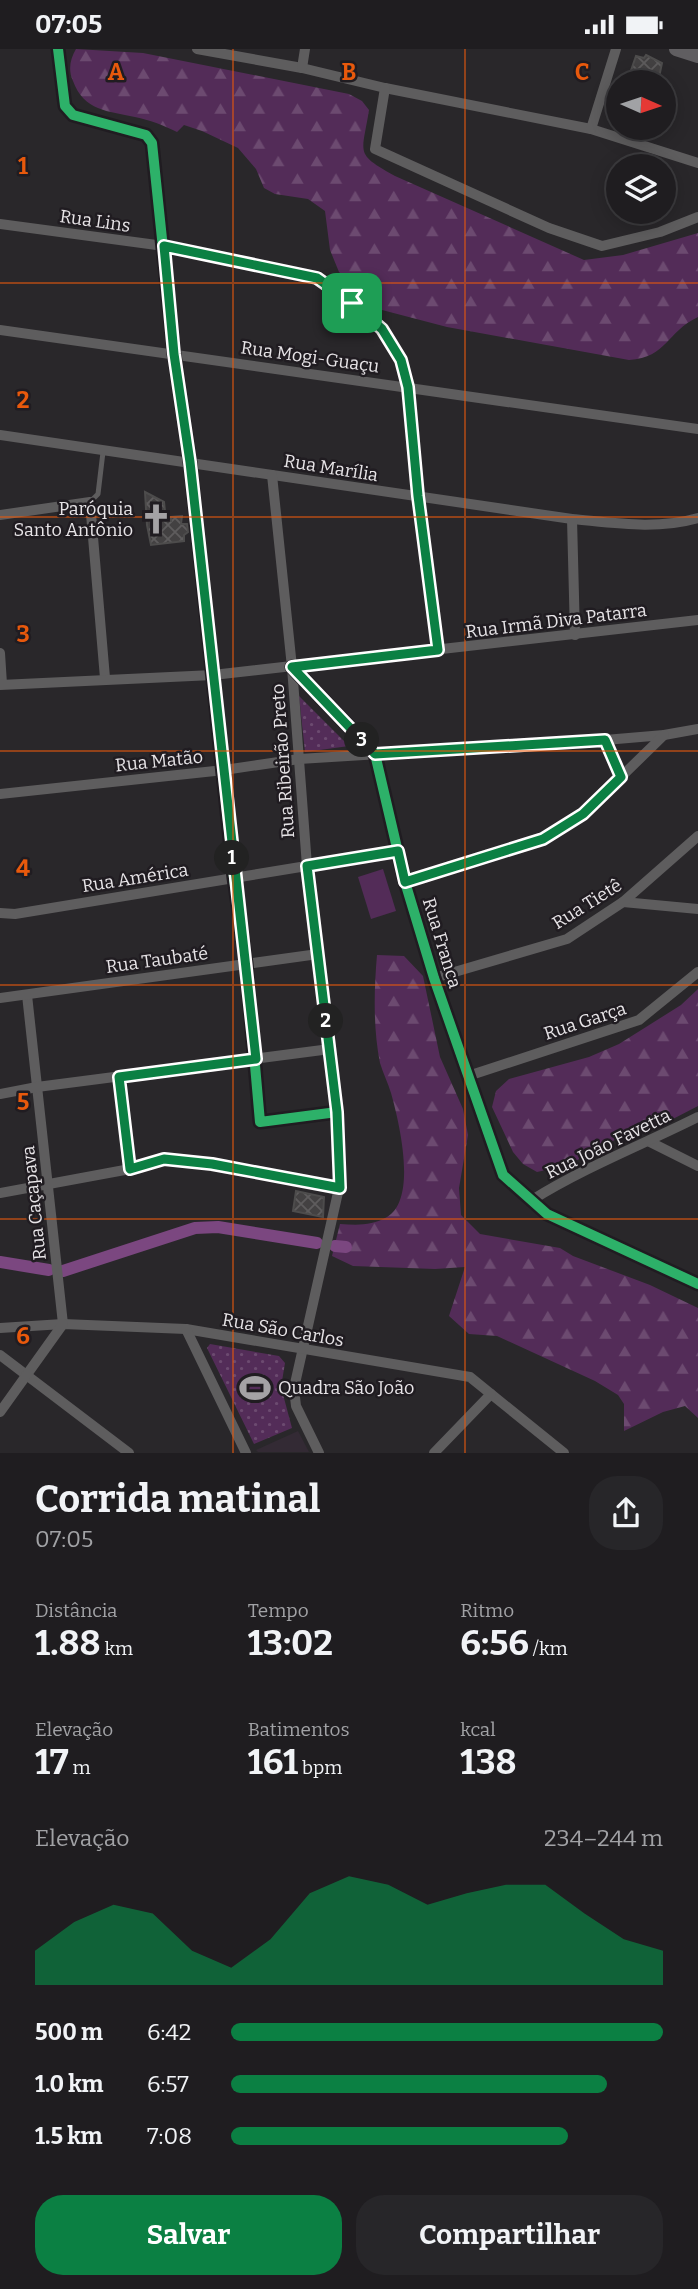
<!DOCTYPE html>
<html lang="pt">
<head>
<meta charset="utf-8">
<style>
  body { margin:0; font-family:Bitter,serif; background:#272629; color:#f1f3f6; height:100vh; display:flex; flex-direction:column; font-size:26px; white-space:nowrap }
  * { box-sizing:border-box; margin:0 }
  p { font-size:23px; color:#a1a2a5 }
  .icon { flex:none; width:38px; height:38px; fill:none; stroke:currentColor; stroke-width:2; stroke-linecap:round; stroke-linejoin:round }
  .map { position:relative; height:1404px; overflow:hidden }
  .details { display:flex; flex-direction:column; background:#1f1d20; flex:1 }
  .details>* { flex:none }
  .needle { width:46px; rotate:93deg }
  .tools { position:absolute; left:606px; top:21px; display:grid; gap:14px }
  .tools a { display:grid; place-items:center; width:70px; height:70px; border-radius:50%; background:#1f1d20; box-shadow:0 4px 18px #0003,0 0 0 2px #3c3b3e; font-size:35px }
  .pin { position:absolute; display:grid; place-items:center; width:60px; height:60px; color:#fff; margin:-30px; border-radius:14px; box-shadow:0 4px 10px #0006 }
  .km { position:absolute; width:35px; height:35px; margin:-18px; border-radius:50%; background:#222; color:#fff; font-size:19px; line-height:35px; text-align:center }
  .round { display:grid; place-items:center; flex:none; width:74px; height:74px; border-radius:28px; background:#272629 }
  .summary { display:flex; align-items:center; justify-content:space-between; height:119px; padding:0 35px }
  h1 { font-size:38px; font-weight:700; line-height:52px }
  .stats { display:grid; grid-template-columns:repeat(3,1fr); gap:10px; height:119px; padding:7px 35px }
  .stats div { display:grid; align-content:center }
  .stats b { font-size:35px; font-weight:700 }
  .stats small { font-size:19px; font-weight:400 }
  .stats p { font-size:19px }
  .chart { height:196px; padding:14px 35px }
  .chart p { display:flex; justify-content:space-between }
  .chart svg { width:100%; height:126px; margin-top:7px; fill:#0b8043; opacity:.7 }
  .primary-button { display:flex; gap:14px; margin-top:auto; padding:14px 35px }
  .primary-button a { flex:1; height:80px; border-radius:28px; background:#0b8043; color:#fff; font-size:28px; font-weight:700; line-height:80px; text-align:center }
  .primary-button a+a { background:#272629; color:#f1f3f6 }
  ul { padding:0 35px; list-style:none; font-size:23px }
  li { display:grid; grid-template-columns:112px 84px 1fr; align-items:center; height:52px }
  li i { height:18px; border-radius:9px; background:#0b8043 }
  .status { display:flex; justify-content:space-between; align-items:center; height:49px; padding:0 35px; background:#1f1d20; direction:ltr }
  .status svg { height:19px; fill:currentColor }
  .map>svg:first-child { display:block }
  .built { fill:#332a34 }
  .grass { fill:#532c58 }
  .forest { fill:url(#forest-firs) }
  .park { fill:url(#park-dots) }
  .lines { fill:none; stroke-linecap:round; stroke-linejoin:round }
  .canal { stroke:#7b4780; stroke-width:12 }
  .building { fill:url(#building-cross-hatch); stroke:#4d4c4c; stroke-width:2 }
  .lane { stroke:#5e5d5e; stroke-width:5 }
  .street { stroke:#5e5d5e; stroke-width:10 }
  .secondary { stroke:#605e61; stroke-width:14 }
  .cycleway-casing { stroke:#201c21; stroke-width:15 }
  .cycleway { stroke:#2db169; stroke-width:10 }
  .route-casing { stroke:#fff; stroke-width:14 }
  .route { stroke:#0b8043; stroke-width:9 }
  .grid { fill:none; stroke:#e8590c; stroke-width:2; stroke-opacity:0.55 }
  .labels { text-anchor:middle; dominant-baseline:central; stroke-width:5; stroke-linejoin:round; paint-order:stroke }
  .street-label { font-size:18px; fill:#e7e4e7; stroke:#201c21 }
  .poi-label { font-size:18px; fill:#e7e4e7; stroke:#201c21; text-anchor:end }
  .grid-label { font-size:23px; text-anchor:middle; font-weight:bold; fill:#e8590c; stroke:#201c21; stroke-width:5; stroke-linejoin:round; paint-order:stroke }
</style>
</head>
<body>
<div class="status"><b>07:05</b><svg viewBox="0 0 49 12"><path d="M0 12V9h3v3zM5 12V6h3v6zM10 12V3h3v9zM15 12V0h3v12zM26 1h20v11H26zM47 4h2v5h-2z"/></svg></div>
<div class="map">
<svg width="698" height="1404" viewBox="0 0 698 1404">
  <defs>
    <pattern id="forest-firs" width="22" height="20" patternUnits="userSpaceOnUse" patternTransform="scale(1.75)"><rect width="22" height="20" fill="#532c58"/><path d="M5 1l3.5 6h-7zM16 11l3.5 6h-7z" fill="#6c4a70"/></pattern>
    <pattern id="park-dots" width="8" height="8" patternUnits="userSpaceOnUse" patternTransform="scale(1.75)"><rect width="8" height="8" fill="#532c58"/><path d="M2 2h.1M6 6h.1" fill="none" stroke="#6c4a70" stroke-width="1.8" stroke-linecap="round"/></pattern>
    <pattern id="building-cross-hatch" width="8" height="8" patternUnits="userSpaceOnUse" patternTransform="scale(1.75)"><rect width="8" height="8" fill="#434142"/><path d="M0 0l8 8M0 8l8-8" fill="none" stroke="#5e5c5d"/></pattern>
  </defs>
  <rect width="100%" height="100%" fill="#29272a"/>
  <path class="built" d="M298,1382L309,1403H258L256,1401Z"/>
  <path class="grass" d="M383,820L396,862L371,870L358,828Z"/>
  <g class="forest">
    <path d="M76,0L143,4L349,45L362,52L369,61C362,106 354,104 395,127L584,211L623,206L698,184V268C666,283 668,308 629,311L447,278L382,261L339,223L330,201L325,162L308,150L275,145L264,139L256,120L238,99L202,82L184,76L177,83C163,76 150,71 135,68C108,62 84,62 73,32C68,21 70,10 76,0Z"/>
    <path d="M377,906L404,907L423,927L440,1008L463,1060L468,1086L459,1139L461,1166L480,1185L560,1199L573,1207L650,1236L698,1259V1369L685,1357L663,1363L624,1382V1355L618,1346L595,1332L497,1287L469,1285L449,1267L465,1218L435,1220L353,1217L332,1207L340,1175C357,1176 372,1177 387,1168C418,1150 399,1072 391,1044C388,1034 383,1024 380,1014C373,979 374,941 377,906Z"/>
    <path d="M698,940V1057L669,1072L626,1085L568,1116L537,1123L523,1115L513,1103L492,1058L496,1042L509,1030L589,1008L619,995L681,956Z"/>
  </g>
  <g class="park">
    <path d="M299,647L349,697L305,703Z"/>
    <path d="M210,1295L279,1307L285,1314L281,1338L292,1379L254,1395L207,1299Z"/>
  </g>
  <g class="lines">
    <g class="canal">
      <path d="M335,1197L346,1198"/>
      <path d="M0,1213L49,1221"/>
      <path d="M63,1222L195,1179L218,1178L317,1194"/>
    </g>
  </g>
  <g class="building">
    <path d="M646,6L662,14L658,33H618V38L614,37L617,31L627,33L636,7L644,9Z"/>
    <path d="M145,443L164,453L166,472H171V468L182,467L181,475H187L188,483L184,486V492L151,496L147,476Z"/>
    <path d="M296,1142L324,1148L323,1168L293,1162Z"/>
  </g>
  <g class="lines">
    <path class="lane" d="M90,453L98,445L103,403"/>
    <g class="street">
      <path d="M58,0L65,57L73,66L146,86L152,94L174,305L190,413L234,829L246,914L260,1073L337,1063"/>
      <path d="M197,0L302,19L385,39L591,80L698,114"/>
      <path d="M302,19L305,0"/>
      <path d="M385,39L375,100L549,179L602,197L660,183L698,168"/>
      <path d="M591,80L616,0"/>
      <path d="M0,175L164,197L318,229L352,254L382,280L401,311L408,338L419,447L438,602"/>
      <path d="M0,281L698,380"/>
      <path d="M0,386L572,470C615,474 656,481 698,469"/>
      <path d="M272,426L292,618L307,817L337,1063L339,1139L294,1339L296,1357L319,1404"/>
      <path d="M0,466L90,453L105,629"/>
      <path d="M572,470L575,586"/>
      <path d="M0,604L2,635"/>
      <path d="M292,618L375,705L405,833L434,929L503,1126L547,1165L698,1235"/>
      <path d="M0,636L213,626L698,571"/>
      <path d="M605,691L621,728"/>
      <path d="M0,745L224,721L299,710L605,691L664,686L698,680"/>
      <path d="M405,833L543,790L583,765L664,686"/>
      <path d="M623,853L698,860"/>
      <path d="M0,864L15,865L398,802"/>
      <path d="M434,929L567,890L623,853L698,787"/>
      <path d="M27,946L63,1275"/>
      <path d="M0,949L318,905"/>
      <path d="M468,1027L639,971L698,923"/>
      <path d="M119,1028L130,1120"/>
      <path d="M0,1045L37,1038L330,1000"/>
      <path d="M650,1093L698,1117"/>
      <path d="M0,1144L130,1120L164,1110L213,1115L339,1139"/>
      <path d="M532,1151C585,1118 642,1096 698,1068"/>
      <path d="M0,1279L63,1275L186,1280L470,1328L564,1404"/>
      <path d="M186,1280L246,1404"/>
      <path d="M0,1306L129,1404"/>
      <path d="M0,1363L63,1275"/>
      <path d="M434,1404L491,1345"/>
    </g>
    <path class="secondary" d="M676,0L698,7"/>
    <g class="cycleway-casing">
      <g id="cycleway">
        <path d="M58,0L65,57L73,66L146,86L152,94L174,305L190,413L234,829L246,914L260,1073L337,1063"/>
        <path d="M292,618L375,705L405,833L434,929L503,1126L547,1165L698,1235"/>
      </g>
    </g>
    <use href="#cycleway" class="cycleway"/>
  </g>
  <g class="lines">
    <g class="route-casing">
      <path id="route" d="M164,197L317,229L352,254L382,280L401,311L408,338L418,447L438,601L292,618L375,705L605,691L621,728L583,765L543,790L405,833L398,802L307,817L337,1063L340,1139L212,1115L164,1110L130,1120L119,1028L256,1010L190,413L174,305Z"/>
    </g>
    <use href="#route" class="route"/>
  </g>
  <path class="grid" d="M233,0V1404M465,0V1404M0,234H698M0,468H698M0,702H698M0,936H698M0,1170H698"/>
  <defs>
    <g id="church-bare" transform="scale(2.415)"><path d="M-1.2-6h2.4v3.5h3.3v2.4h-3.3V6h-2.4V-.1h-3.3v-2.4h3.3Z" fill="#a4a2a5" stroke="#201c21" stroke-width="2.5" paint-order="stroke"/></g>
    <g id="stadium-bare" transform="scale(2.415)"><path d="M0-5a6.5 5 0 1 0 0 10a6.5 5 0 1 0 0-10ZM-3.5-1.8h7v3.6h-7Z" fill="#a4a2a5" stroke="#201c21" stroke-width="2.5" paint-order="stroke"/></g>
  </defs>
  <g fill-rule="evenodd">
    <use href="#church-bare" x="156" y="470"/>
    <use href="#stadium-bare" x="255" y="1339"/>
  </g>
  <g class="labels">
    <g class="street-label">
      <text transform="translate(95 172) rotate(8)">Rua Lins</text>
      <text transform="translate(310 308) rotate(8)">Rua Mogi-Guaçu</text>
      <text transform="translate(331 419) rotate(9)">Rua Marília</text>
      <text transform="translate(556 572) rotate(-7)">Rua Irmã Diva Patarra</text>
      <text transform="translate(159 712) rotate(-6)">Rua Matão</text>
      <text transform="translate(283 712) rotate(-94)">Rua Ribeirão Preto</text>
      <text transform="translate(135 829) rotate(-9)">Rua América</text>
      <text transform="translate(587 855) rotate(-32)">Rua Tietê</text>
      <text transform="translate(442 894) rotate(73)">Rua Franca</text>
      <text transform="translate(157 911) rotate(-8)">Rua Taubaté</text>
      <text transform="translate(585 972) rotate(-18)">Rua Garça</text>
      <text transform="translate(608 1095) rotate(-26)">Rua João Favetta</text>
      <text transform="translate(34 1154) rotate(-96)">Rua Caçapava</text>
      <text transform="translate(283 1281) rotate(10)">Rua São Carlos</text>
    </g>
    <g class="poi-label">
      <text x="133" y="460">Paróquia<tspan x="133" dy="21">Santo Antônio</tspan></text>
      <text x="278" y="1339" text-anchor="start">Quadra São João</text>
    </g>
  </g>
  <g class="grid-label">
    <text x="116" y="31">A</text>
    <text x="349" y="31">B</text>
    <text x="582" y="31">C</text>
    <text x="23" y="125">1</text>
    <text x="23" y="359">2</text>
    <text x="23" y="593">3</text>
    <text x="23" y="827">4</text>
    <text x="23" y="1061">5</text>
    <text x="23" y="1295">6</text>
  </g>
</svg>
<div class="tools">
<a><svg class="needle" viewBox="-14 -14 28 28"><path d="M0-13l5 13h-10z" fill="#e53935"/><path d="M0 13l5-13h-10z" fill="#a1a2a5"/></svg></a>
<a><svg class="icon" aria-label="layers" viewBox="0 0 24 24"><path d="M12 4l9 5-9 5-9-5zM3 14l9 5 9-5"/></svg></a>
</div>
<div class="pin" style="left:352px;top:254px;background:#1e9e55"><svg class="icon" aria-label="arrive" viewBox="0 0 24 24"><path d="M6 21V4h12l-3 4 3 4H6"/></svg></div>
<b class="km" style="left:232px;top:809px">1</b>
<b class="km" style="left:326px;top:972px">2</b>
<b class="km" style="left:362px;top:691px">3</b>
</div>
<section class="details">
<div class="summary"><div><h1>Corrida matinal</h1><p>07:05</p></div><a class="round"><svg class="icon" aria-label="share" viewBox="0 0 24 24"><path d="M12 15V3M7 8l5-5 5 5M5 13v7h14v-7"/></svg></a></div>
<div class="stats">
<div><p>Distância</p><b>1.88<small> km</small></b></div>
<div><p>Tempo</p><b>13:02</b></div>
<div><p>Ritmo</p><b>6:56<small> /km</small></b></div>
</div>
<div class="stats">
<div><p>Elevação</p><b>17<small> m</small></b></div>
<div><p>Batimentos</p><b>161<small> bpm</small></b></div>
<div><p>kcal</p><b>138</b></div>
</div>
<div class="chart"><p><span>Elevação</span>234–244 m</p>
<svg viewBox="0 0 160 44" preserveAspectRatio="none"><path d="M0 44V32L10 22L20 16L30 19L40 32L50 38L60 28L70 12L80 6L90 9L100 16L110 12L120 9L130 9L140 19L150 28L160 32V44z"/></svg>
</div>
<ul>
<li><b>500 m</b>6:42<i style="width:100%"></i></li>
<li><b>1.0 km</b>6:57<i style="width:87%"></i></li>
<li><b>1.5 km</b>7:08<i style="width:78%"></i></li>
</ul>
<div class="primary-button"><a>Salvar</a><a>Compartilhar</a></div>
</section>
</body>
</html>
